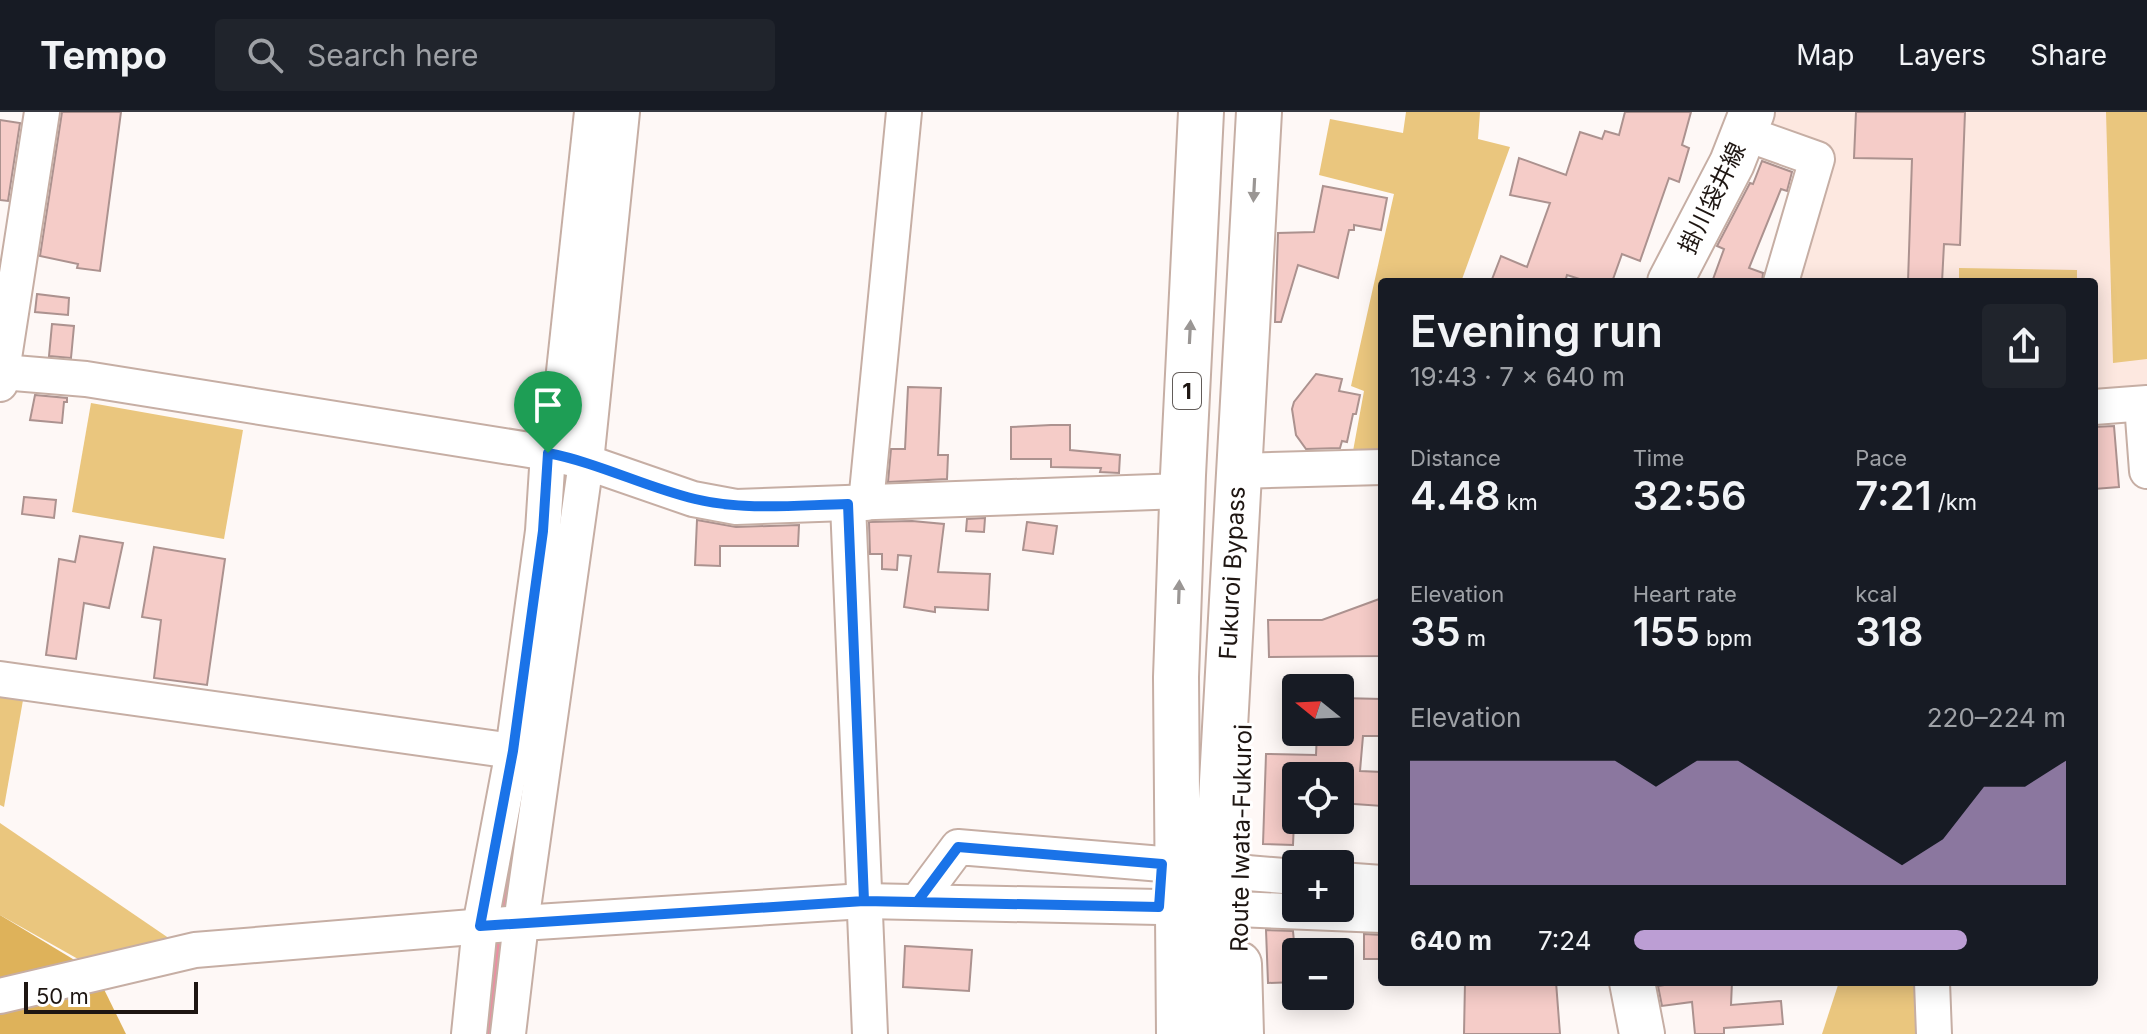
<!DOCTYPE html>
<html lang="en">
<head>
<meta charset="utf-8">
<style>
  body { margin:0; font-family:Inter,"Noto Sans JP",sans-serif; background:#20242c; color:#f1f3f6; height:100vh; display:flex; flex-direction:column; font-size:30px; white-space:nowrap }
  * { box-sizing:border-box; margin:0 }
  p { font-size:26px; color:#9ea1a6 }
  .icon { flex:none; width:44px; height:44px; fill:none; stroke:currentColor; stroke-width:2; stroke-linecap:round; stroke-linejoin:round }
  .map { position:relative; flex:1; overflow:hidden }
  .drawer { position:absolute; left:1378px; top:166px; width:720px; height:708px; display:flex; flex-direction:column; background:#171b24; border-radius:8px; box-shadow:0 4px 20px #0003 }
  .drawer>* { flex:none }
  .needle { width:52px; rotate:288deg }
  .buttons { position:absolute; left:1282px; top:562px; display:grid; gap:16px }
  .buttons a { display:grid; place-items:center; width:72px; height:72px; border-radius:8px; background:#171b24; box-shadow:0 4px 20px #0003; font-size:40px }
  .scale { position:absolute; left:24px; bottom:20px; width:174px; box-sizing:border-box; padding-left:8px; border:4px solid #1e1612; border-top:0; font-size:22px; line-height:28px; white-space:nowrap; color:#1e1612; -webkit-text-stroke:6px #fff; paint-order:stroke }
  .pin { position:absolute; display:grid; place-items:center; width:68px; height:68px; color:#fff; margin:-82px -34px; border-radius:50% 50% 50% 0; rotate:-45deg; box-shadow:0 0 8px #0007 }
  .pin .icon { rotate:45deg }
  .round { display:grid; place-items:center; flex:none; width:84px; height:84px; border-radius:8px; background:#20242c }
  .head { display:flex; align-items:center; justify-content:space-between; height:136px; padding:0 32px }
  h1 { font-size:44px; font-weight:600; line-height:60px }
  .metrics { display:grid; grid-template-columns:repeat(3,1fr); gap:12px; height:136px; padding:8px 32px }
  .metrics div { display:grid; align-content:center }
  .metrics b { font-size:40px; font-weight:600 }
  .metrics small { font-size:22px; font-weight:400 }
  .metrics p { font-size:22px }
  .chart { height:224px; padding:16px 32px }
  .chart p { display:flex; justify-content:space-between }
  .chart svg { width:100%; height:144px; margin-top:8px; fill:#bc9ed4; opacity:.7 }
  ul { padding:0 32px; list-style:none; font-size:26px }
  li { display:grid; grid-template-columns:128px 96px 1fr; align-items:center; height:60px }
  li i { height:20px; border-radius:10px; background:#bc9ed4 }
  header { display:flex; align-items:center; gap:48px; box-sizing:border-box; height:112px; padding:0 40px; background:#171b24; border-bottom:2px solid #363941 }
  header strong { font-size:38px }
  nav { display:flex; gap:44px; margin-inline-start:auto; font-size:28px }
  .search { width:560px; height:72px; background:#20242c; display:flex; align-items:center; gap:20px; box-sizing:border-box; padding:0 28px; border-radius:8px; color:#9ea1a6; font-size:30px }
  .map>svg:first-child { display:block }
  .built { fill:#fde8e0 }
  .green { fill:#eac67e }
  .forest { fill:#deb25a }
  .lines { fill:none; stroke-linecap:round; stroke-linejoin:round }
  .stream { stroke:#ec8da2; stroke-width:7 }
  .building { fill:#f5ccc8; stroke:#ac928f; stroke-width:2 }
  .minor-casing { stroke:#c6aea4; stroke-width:38 }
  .major-casing { stroke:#c6aea4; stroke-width:48 }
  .highway-casing { stroke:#c6aea4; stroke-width:48 }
  .minor { stroke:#fff; stroke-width:34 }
  .major { stroke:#fff; stroke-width:44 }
  .highway { stroke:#fff; stroke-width:44 }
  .oneway { fill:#9a9694 }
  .route-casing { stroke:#fff; stroke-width:16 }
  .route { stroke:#1a73e8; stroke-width:10 }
  .labels { text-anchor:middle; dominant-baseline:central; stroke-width:6; stroke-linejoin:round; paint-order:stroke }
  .shield { fill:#fff; stroke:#625c59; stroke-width:2 }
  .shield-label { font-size:22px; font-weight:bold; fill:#1e1612 }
  .street-label { font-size:24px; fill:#1e1612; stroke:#fff }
</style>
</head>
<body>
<header>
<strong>Tempo</strong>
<div class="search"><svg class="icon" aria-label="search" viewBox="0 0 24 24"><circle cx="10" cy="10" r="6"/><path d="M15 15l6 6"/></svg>Search here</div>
<nav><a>Map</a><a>Layers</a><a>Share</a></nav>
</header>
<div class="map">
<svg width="2147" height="922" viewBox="0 0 2147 922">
  <rect width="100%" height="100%" fill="#fef8f6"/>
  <path class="built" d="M1768,0H2147V281L2094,287V170H1783L1817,47L1765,16Z"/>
  <g class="green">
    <path d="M1406,0H1480L1478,27L1510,35L1461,170H1382V347L1351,350L1364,279L1351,274L1394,82L1319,63L1330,7L1403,21Z"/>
    <path d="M2106,0H2147V247L2113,251Z"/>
    <path d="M1959,156L2077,158V170H1959Z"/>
    <path d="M91,291L243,318L224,427L72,400Z"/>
    <path d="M0,573L25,577L4,695L0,693Z"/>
    <path d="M0,711L173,829L94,856L0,803Z"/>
    <path d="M1839,870H1923V922H1822Z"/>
  </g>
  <path class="forest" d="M0,803L96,861L126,922H0Z"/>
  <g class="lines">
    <g class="stream">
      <path d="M503,802L512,735"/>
      <path d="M487,922L500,823"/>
    </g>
  </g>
  <g class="building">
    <path d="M62,0H121L100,159L77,156L78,152L40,144Z"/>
    <path d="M1625,0H1691L1682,33L1689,36L1679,70L1669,66L1640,149L1622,142L1612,170H1589L1567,163L1565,170H1491L1501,144L1527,155L1550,91L1510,83L1519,46L1566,63L1580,20L1602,27L1605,19L1619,23Z"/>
    <path d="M1856,0H1965L1960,133L1944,132L1942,170H1908L1912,47L1854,46Z"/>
    <path d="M0,8L20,11L8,89L0,88Z"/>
    <path d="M1762,49L1792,60L1787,79L1781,77L1749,156L1763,161L1762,170H1712L1724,137L1717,134L1750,71L1753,72Z"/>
    <path d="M1323,74L1387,86L1381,118L1354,113V118H1349L1338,166L1298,153L1281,210H1275L1278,121L1314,120Z"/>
    <path d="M37,182L69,186L68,203L35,200Z"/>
    <path d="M52,212L74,214L71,246L49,244Z"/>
    <path d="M1316,262L1342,267L1339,279L1360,283L1356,302H1353L1347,330L1342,329L1340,336L1306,337L1296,323L1292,297L1294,290Z"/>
    <path d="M908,275L941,276L938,343H948L947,367L888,370L891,337H905Z"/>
    <path d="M35,283L67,286V290H64L62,311L30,308Z"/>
    <path d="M1051,313H1070V338L1120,343L1119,361L1100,360L1101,356L1051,355V347H1011V315Z"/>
    <path d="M2114,314L2119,375L2094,377V315Z"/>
    <path d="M24,385L56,388L54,406L22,402Z"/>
    <path d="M985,406L984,420L966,419L967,407Z"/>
    <path d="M697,408L736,415L799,413L798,434H720V454L695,453Z"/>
    <path d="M912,409L944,412L938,460L990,462L988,498L935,495V500L904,495L911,444L898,443L897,458L882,457V442H870L869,410Z"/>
    <path d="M1027,410L1057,414L1053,442L1023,438Z"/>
    <path d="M80,424L123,431L109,496L84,491L76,547L46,543L59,447L75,450Z"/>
    <path d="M154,435L225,447L207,573L154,566L161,508L142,505Z"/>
    <path d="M1382,486V544L1269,545L1268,508H1322Z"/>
    <path d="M1340,586L1382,587V624H1363L1360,659L1382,660V694L1340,691V664H1296L1293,733L1263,732L1266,642L1316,643L1317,620H1340Z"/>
    <path d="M1266,818L1293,819L1294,830H1296V870L1268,871Z"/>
    <path d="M1364,822L1382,823V847H1364Z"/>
    <path d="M905,834L972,838L969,879L903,875Z"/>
    <path d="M1465,870H1556L1560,922H1464Z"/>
    <path d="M1683,870H1732L1731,893L1781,889L1783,912L1724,916V922H1695L1692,890L1662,894L1658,874Z"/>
  </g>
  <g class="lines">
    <g class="minor-casing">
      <g id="minor">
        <path d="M1744,21L1817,47L1781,170"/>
        <path d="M2,260L86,267L548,341L586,350L693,387L736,395L1182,379"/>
        <path d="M0,272L42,0"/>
        <path d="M2142,292L2147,359"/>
        <path d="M2094,295L2147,291"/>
        <path d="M555,343L592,0"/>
        <path d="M1238,359L1382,355"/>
        <path d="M866,391L904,0"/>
        <path d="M848,392L870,922"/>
        <path d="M0,567L513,639"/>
        <path d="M1235,760L1296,765"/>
        <path d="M1340,768L1382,771"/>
        <path d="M917,790L958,735L1162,752"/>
        <path d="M1237,797L1382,803"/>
        <path d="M1932,870L1934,922"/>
        <path d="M0,884L195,838L521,811L864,789L1159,795"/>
        <path d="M469,922L480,814L513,639L543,419L548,341"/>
        <path d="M508,922L521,811L586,350L622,0"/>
      </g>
    </g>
    <g class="major-casing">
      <g id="major">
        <path d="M1670,170L1732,51L1752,0"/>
        <path d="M1239,852L1241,922"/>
        <path d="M1632,870L1642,922"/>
      </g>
    </g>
    <g class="highway-casing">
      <g id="highway">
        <path d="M1179,922L1176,565L1183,363L1201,0"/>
        <path d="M1219,922L1216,778L1259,0"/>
      </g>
    </g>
    <use href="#minor" class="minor"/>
    <use href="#major" class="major"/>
    <use href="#highway" class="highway"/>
  </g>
  <defs><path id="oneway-solid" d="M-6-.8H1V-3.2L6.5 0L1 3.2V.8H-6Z" transform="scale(2)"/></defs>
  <g class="oneway">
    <use href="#oneway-solid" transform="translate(1254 78) rotate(93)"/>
    <use href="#oneway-solid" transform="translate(1190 220) rotate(-87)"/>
    <use href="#oneway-solid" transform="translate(1179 480) rotate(-88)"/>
  </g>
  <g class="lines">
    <g class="route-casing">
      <path id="route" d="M548,341C599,351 645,375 695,387C745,399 797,393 848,392L864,789L917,790L958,735L1162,752L1159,795L864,789L480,814L513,639L543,419L548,341"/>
    </g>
    <use href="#route" class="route"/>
  </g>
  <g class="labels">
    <rect class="shield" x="1173" y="261" width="28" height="36" rx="6"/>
    <g class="shield-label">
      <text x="1187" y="279">1</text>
    </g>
    <g class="street-label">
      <text transform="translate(1712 86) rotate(-64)">掛川袋井線</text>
      <text transform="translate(1232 461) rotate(-87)">Fukuroi Bypass</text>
      <text transform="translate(1241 726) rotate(-89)">Route Iwata-Fukuroi</text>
    </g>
  </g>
</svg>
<div class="buttons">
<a><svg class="needle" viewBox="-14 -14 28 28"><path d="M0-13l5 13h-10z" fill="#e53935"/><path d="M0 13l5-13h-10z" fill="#9ea1a6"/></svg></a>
<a><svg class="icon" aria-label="locate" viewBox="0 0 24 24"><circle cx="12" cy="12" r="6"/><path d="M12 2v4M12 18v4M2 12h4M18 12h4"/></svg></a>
<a>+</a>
<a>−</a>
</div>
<div class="scale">50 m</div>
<div class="pin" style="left:548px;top:341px;background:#1e9e55"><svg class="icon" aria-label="arrive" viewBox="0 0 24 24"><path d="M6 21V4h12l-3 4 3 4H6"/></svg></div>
<section class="drawer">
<div class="head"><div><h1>Evening run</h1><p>19:43 · 7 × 640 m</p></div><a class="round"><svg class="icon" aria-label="share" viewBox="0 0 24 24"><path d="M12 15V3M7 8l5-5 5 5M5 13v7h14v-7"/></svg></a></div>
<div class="metrics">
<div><p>Distance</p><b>4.48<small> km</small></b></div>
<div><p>Time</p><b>32:56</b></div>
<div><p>Pace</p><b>7:21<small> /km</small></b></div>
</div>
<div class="metrics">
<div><p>Elevation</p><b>35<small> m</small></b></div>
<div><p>Heart rate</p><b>155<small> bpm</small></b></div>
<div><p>kcal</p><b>318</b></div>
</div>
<div class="chart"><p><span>Elevation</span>220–224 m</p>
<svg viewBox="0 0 160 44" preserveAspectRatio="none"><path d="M0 44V6L10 6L20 6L30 6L40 6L50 6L60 14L70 6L80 6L90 14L100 22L110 30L120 38L130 30L140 14L150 14L160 6V44z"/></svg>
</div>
<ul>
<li><b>640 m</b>7:24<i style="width:77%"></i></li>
</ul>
</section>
</div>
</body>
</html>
